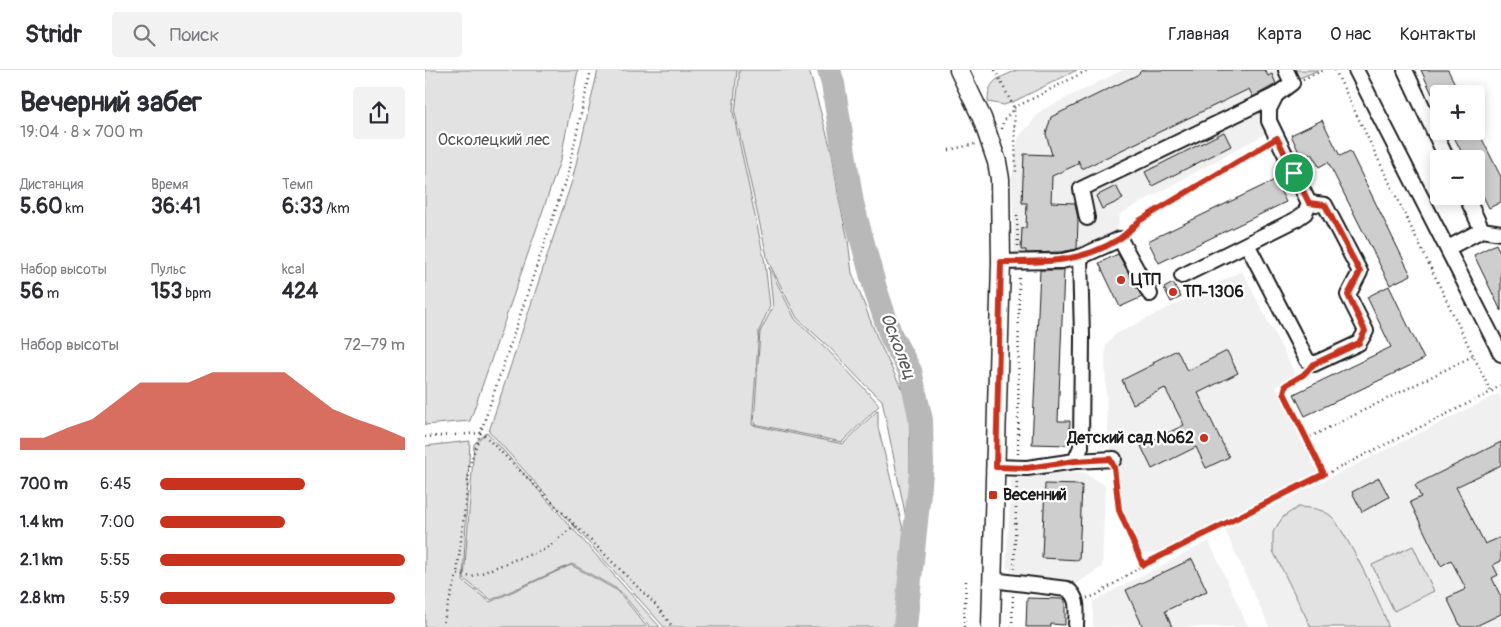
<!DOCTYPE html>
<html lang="ru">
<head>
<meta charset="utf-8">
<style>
  body { margin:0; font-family:Pangolin,sans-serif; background:#f2f2f3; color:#2b2b33; height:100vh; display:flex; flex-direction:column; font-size:19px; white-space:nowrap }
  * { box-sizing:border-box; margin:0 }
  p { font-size:16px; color:#7c7c81 }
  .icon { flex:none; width:28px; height:28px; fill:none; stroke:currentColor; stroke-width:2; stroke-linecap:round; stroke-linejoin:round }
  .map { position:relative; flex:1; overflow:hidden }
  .panel { display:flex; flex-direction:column; background:#fff; width:425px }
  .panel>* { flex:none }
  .buttons { position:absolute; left:1005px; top:15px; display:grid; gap:10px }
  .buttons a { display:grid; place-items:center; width:55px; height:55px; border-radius:5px; background:#fff; box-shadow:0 2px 12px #0003; font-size:25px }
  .pin { position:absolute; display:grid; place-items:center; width:42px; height:42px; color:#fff; margin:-21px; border:2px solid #fff; border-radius:50%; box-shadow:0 1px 5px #0007 }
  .round { display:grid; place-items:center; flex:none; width:52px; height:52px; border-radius:5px; background:#f2f2f3 }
  .headline { display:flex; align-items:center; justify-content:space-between; height:85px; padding:0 20px }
  h1 { font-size:28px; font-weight:800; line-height:38px }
  .stats { display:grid; grid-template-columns:repeat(3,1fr); gap:8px; height:85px; padding:5px 20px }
  .stats div { display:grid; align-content:center }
  .stats b { font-size:21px; font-weight:800 }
  .stats small { font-size:14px; font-weight:400 }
  .stats p { font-size:14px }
  .chart { height:140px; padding:10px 20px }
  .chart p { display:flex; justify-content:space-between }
  .chart svg { width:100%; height:90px; margin-top:5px; fill:#c8321e; opacity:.7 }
  ul { padding:0 20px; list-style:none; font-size:16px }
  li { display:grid; grid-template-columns:80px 60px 1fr; align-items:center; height:38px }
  li i { height:12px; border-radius:6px; background:#c8321e }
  header { display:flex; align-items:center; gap:30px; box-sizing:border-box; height:70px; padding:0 25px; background:#fff; border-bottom:1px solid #e1e1e2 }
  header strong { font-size:24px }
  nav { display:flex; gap:28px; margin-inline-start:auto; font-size:18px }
  .search { width:350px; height:45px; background:#f2f2f3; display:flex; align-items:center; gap:12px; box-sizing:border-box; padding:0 18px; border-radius:5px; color:#7c7c81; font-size:19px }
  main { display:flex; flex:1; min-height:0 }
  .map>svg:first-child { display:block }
  .built { fill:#f0f0f0 }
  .green { fill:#e2e2e2; stroke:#7f7f7f }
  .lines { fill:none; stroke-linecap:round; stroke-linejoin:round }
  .river { stroke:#b8b8b8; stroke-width:24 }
  .building { fill:#cecece; stroke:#1c1c1c }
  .minor-casing { stroke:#1c1c1c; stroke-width:18 }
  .major-casing { stroke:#1c1c1c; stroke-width:21 }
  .path { stroke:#1c1c1c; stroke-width:2.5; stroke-dasharray:1 4; stroke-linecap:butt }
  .minor { stroke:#fff; stroke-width:14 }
  .major { stroke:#fff; stroke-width:18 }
  .route-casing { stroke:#fff; stroke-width:10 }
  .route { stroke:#c8321e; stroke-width:6 }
  .poi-dot { fill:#c8321e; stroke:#fff; stroke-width:2 }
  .labels { text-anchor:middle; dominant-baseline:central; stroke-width:4.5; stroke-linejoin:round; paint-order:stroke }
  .park-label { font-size:16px; fill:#575757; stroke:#fff }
  .poi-label { font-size:16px; font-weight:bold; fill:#1c1c1c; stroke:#fff; text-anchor:start }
  .water-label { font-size:18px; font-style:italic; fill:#5a5a5a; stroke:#fff }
</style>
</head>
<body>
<header>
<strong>Stridr</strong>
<div class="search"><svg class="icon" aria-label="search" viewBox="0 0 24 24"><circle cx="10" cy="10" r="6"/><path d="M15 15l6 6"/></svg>Поиск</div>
<nav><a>Главная</a><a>Карта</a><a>О нас</a><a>Контакты</a></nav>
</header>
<main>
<section class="panel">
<div class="headline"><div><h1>Вечерний забег</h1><p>19:04 · 8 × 700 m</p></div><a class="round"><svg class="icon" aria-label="share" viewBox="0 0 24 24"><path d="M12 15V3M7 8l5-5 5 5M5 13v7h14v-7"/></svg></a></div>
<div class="stats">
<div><p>Дистанция</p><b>5.60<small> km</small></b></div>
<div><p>Время</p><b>36:41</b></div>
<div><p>Темп</p><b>6:33<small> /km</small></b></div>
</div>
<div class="stats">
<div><p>Набор высоты</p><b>56<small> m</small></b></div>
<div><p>Пульс</p><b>153<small> bpm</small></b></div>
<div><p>kcal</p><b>424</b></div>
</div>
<div class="chart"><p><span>Набор высоты</span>72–79 m</p>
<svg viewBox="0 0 160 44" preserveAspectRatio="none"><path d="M0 44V38L10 38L20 33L30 29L40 20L50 11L60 11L70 11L80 6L90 6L100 6L110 6L120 15L130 24L140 29L150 33L160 38V44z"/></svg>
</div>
<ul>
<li><b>700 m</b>6:45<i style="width:59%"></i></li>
<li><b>1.4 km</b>7:00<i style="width:51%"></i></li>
<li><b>2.1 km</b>5:55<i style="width:100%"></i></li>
<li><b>2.8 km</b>5:59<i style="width:96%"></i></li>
</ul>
</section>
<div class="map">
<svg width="1076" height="557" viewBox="0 0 1076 557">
  <rect width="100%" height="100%" fill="#fff"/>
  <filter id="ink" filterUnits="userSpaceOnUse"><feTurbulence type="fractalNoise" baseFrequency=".02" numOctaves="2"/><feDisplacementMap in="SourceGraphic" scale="10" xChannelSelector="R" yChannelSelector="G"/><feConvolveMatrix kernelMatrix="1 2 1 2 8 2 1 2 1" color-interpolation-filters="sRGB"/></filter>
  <g filter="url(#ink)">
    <g class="built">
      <path d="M698,0H852L859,15L840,64L695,144L691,166L662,188L589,186L587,108L593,68L617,40Z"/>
      <path d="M817,201L871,305L851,316L893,402L733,482L718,484L696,440L691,397L684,372L682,350L680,288L681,275L691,264Z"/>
      <path d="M1073,324L1076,328V557H844L800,460Z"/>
      <path d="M658,402L680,415L677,497L652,513L602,509L581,497L586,410L611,404Z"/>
      <path d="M784,471L823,557H668V531Z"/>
    </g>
    <g class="green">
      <path d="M0,0H153L136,88L45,351L0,355Z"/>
      <path d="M173,0H312L308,42L340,193L345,236L334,261L327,355L418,374L453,340V357L479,463L470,557H239L64,361L147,111Z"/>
      <path d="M314,0H384L407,83L414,130L423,170L427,203L453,270L484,334L485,393L482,453L457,330L439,314L405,278L372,248L343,191L310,43L314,9Z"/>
      <path d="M592,0H652L590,31L579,35L563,32C563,8 574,9 592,0Z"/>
      <path d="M866,0H894L872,9Z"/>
      <path d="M344,197L370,249L402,279L452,332L454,336L417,372L329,354L335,262L348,237Z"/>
      <path d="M62,362L235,557H225L194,520L147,494L66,530L39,509L49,374Z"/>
      <path d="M45,371L38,511L65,532L146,495L193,521L222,557H0V376Z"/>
      <path d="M873,437C885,438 896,438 906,446C916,453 962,544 963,557H886L848,481V462L858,447Z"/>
      <path d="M988,476L1009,521L969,541L947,495Z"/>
    </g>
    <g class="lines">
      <path class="river" d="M404,0L408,14L427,133L450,218L466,266L485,301L496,350L497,394L480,557"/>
    </g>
    <g class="building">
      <path d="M717,0H840L843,6L847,4L851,14L828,27L824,19L657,99L653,90V94L627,106L626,132L650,133L653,149L652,179L636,182L601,183V180H596L597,158H601L602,133H597L599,84L627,85L621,64L626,47L712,5Z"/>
      <path d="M996,0H1023L1035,24H1007Z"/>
      <path d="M897,50L915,86L925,81L986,205L965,215L903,92L894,97L887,83L877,89L866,65Z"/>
      <path d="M1026,61H1053L1076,107V132L1064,138L1051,112V89H1040Z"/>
      <path d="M799,62L806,76L727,116L720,102Z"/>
      <path d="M850,110L861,132L734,193L723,171Z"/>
      <path d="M691,116L698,129L677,139L671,126Z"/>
      <path d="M1071,174L1076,185V241L1049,185Z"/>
      <path d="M693,184L717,227L695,237L674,193Z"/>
      <path d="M639,200L633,351H645L644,375L607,374L615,200Z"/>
      <path d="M748,213L756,227L746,232L739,218Z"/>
      <path d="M964,216L999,289L880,346L869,324L966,277L942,227Z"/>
      <path d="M752,280L762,301L802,281L813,303L773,323L804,387L781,398L771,377L727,399L716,376L759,355L740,318L708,334L697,310L729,294L728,292Z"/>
      <path d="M1076,372V395L1031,417L1060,474L1076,467V491L1068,495L1073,505L1067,508L1076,527V544L1049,557H1036L1022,528L1041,519L1026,490L1016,496L985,432L996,427L990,415Z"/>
      <path d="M954,408L964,427L937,442L927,422Z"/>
      <path d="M620,414L657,415L654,490L617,488Z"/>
      <path d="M767,489L782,521L740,541L747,557H718L701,520Z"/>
      <path d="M602,528L640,529V555L626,554V557H601Z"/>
    </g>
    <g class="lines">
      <g class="minor-casing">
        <g id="minor">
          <path d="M931,0L1076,284"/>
          <path d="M980,0L1022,89"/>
          <path d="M1041,126L1057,160"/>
          <path d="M662,148L656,119L851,25L867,13L861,0"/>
          <path d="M822,174L882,290L889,294L934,273L941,261L923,225L935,202L900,135L884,133"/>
          <path d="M1023,178L1057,160L1076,163"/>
          <path d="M576,192L637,191L655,187"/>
          <path d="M757,206L870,150L880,143L884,133L844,51V39L851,25"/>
          <path d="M650,391L689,389"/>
          <path d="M571,397L602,398L650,391L656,377L657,266L655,187L695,169L725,224"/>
          <path d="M567,510L642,519C655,528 651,543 651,557"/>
        </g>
      </g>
      <g class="major-casing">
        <path id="major" d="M534,0L557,48L572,92L575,109L576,192L566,557"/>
      </g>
      <g class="path">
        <path d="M570,0L589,38L591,104"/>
        <path d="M910,0L1066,322"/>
        <path d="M878,9L899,0"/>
        <path d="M577,59L578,52L589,38L663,0"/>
        <path d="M524,80L550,74"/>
        <path d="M592,145L593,179"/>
        <path d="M703,161L714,151L842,73"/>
        <path d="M880,304L861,315L859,323L899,405"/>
        <path d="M0,367L57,363L229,533L248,557"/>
        <path d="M881,369L1048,286"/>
        <path d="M593,384L594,204"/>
        <path d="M690,402L694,440L718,495"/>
        <path d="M150,455L121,479L86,491L47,507L32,504L45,394L142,106L166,0"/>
        <path d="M589,499L592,409"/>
        <path d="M662,528L670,526L718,495L1066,322L1076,315"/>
        <path d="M17,557L32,504"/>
        <path d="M539,557L541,510"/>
        <path d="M587,557L588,524"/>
      </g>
      <use href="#minor" class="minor"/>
      <use href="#major" class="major"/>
    </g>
  </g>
  <g class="lines" filter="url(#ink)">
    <g class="route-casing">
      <path id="route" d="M852,68L884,133L900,135L935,202L923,225L940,261L934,273L889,294L878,305L861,315L859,323L899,404L718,495L694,440L689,397L685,389L650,391L602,398L571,397L576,192C619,192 656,193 694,169C701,165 708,157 714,151Z"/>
    </g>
    <use href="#route" class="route"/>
  </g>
  <g class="poi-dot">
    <circle cx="696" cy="210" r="5"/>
    <circle cx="748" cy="222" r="5"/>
    <circle cx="779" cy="368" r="5"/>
    <rect x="563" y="420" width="10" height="10" rx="2.5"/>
  </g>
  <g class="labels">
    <g class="park-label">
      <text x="69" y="70">Осколецкий лес</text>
    </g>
    <g class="poi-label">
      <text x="706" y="210">ЦТП</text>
      <text x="758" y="222">ТП-1306</text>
      <text x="769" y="368" text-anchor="end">Детский сад №62</text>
      <text x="578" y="425">Весенний</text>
    </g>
    <g class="water-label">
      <text transform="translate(473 276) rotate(69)">Осколец</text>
    </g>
  </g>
</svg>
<div class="buttons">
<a>+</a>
<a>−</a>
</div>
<div class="pin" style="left:869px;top:103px;background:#1e9e55"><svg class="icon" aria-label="arrive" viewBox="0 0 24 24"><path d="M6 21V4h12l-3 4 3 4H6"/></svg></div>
</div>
</main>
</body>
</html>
